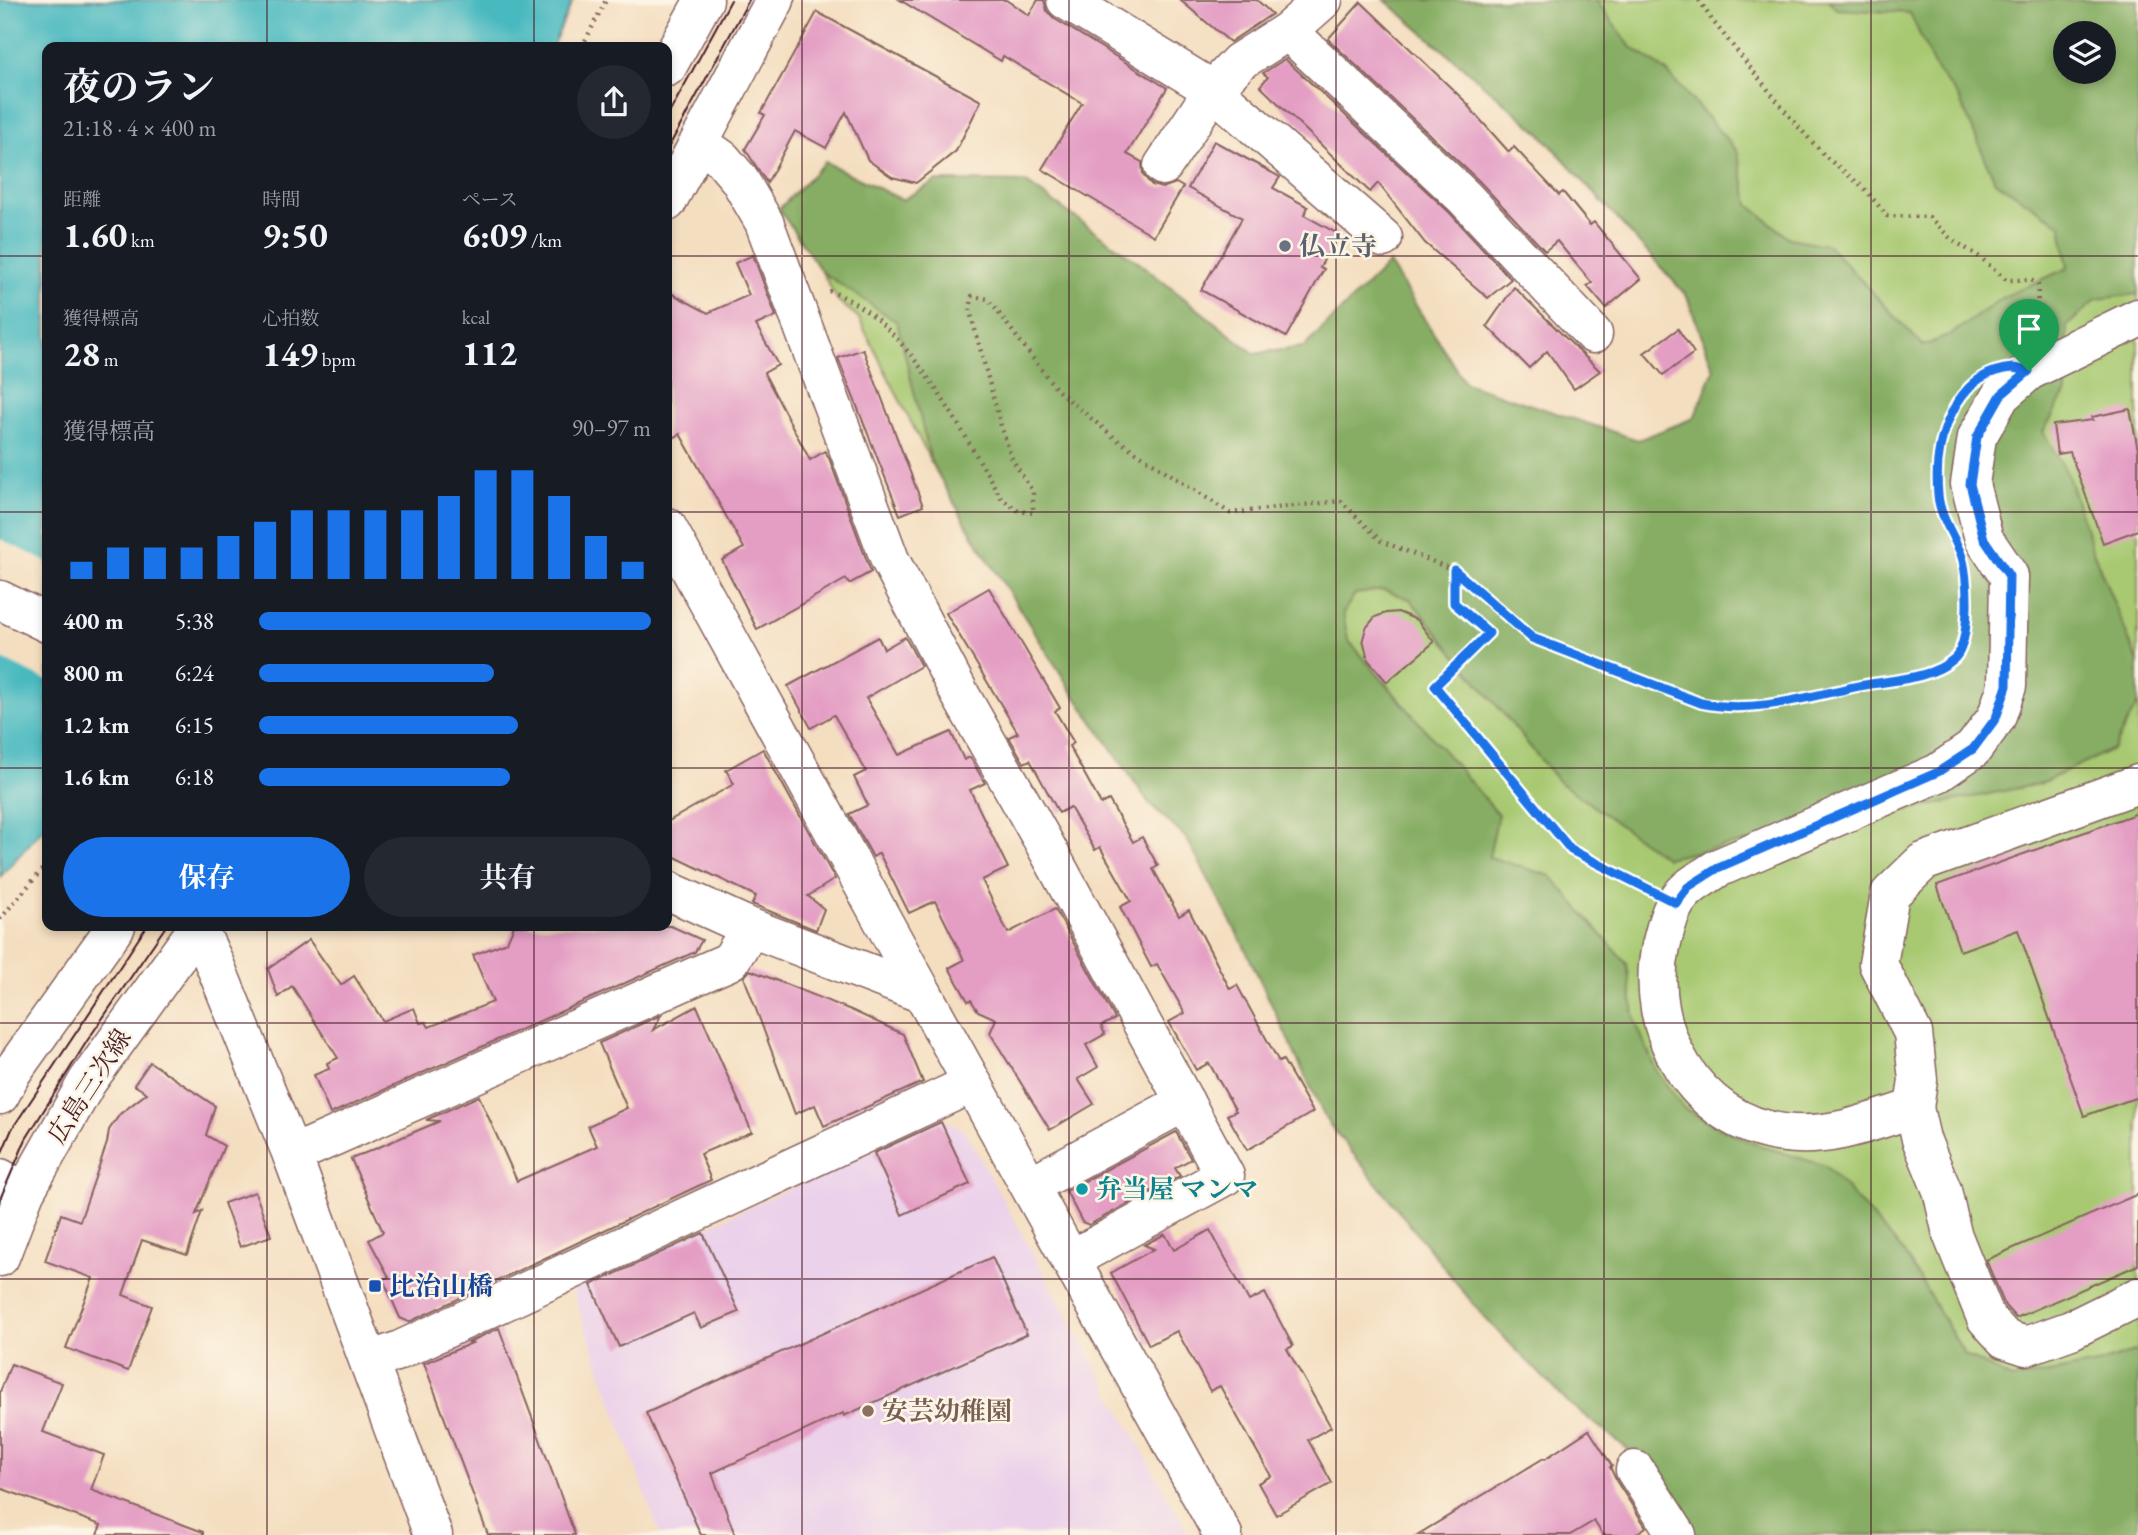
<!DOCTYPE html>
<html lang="ja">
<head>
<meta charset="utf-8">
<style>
  body { margin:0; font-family:"EB Garamond","Noto Serif JP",serif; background:#242831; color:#f1f3f6; height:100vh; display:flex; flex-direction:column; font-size:26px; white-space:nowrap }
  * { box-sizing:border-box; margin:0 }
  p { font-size:23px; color:#9ea1a6 }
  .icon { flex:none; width:38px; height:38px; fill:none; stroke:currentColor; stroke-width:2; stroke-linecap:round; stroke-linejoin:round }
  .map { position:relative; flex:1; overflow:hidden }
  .sheet { position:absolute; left:42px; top:42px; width:630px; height:889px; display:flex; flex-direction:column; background:#171b24; border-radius:14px; box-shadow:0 4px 10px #0003 }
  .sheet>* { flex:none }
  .buttons { position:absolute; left:2053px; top:21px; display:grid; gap:14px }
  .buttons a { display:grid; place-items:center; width:63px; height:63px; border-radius:50%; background:#171b24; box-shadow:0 4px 10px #0003; font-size:35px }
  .pin { position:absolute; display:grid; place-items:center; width:60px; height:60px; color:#fff; margin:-72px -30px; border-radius:50% 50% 50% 0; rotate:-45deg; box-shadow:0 0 7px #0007 }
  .pin .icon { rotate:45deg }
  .round { display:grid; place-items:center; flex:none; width:74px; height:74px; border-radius:37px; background:#242831 }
  .summary { display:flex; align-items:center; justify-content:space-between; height:119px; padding:0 21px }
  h1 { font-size:38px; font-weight:700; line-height:52px }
  .stats { display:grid; grid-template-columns:repeat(3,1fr); gap:10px; height:119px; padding:7px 21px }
  .stats div { display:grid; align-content:center }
  .stats b { font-size:35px; font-weight:700 }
  .stats small { font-size:19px; font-weight:400 }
  .stats p { font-size:19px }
  .chart { height:196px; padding:14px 21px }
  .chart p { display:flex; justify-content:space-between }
  .chart svg { width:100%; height:126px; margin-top:7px; stroke:#1a73e8; stroke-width:6 }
  .button { display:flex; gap:14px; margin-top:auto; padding:14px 21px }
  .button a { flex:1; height:80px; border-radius:42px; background:#1a73e8; color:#fff; font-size:28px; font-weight:700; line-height:80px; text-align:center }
  .button a+a { background:#242831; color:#f1f3f6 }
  ul { padding:0 21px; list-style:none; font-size:23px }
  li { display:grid; grid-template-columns:112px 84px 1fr; align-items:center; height:52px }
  li i { height:18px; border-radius:9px; background:#1a73e8 }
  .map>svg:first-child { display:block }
  .built { fill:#ecd1ea }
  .green { fill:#a8c972; stroke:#79744e; stroke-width:2; fill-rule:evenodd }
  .forest { fill:#86ad64; stroke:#686648; stroke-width:2; fill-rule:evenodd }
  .water { fill:#4ab9c0; stroke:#4a6c76; stroke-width:2 }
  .pier { fill:#f4dec0 }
  .building { fill:#e49ec4 }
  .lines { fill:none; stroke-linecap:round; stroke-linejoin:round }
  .minor-casing { stroke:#86625f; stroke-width:41 }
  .major-casing { stroke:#86625f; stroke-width:41 }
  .path { stroke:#86625f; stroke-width:4.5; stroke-dasharray:2 5; stroke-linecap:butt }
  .minor { stroke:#fff; stroke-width:38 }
  .major { stroke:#fff; stroke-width:38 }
  .tram { stroke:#4a1f2b; stroke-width:2 }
  .route-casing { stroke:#fff; stroke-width:14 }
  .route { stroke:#1a73e8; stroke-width:9 }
  .grid { fill:none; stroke:#4a1f2b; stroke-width:2; stroke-opacity:0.55 }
  .worship-dot { fill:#6b7280; stroke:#fcf5e5; stroke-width:2.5 }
  .culture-dot { fill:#0f9aa8; stroke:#fcf5e5; stroke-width:2.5 }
  .transit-dot { fill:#1a4fb4; stroke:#fcf5e5; stroke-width:2.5 }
  .education-dot { fill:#8d6e63; stroke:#fcf5e5; stroke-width:2.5 }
  .labels { text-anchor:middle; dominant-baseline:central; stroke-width:5; stroke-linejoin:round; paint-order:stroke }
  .worship-label { font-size:26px; font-weight:bold; fill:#5b616d; stroke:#fcf5e5; text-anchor:start }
  .street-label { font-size:26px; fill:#4a1f2b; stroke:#fcf5e5 }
  .culture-label { font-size:26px; font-weight:bold; fill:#0d838f; stroke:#fcf5e5; text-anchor:start }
  .transit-label { font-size:26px; font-weight:bold; fill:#164399; stroke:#fcf5e5; text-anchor:start }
  .education-label { font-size:26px; font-weight:bold; fill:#785e54; stroke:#fcf5e5; text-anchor:start }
</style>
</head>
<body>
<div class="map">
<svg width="2138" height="1535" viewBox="0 0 2138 1535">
  <rect width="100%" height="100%" fill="#fcf5e5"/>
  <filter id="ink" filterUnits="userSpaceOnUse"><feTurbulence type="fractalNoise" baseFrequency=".0143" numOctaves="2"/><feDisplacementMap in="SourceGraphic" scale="14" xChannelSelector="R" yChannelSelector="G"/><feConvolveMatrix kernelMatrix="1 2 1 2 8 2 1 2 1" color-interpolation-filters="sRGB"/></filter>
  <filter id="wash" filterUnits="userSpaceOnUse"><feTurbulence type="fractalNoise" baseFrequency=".00686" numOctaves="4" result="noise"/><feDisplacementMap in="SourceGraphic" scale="28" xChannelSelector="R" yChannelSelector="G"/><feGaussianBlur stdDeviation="1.57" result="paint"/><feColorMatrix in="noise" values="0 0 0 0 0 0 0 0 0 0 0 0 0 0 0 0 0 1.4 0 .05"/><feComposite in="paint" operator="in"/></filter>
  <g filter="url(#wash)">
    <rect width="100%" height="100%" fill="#f4dec0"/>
    <path class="built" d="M941,1118L965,1131L1188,1533L1181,1535H660L572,1290Z"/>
    <path class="green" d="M1385,0H2138V1535L1642,1458L1571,1405L1483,1316L1247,947L1189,836L974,535L931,462L858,317L838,301L822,272L779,209L825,162L902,200L936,181L1025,182L1138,262L1254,354L1304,347L1598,445L1714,437V370L1687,296L1541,134ZM2065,33H2104V72H2065Z"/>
    <path class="forest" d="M1385,0H1596L1630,46L1667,72L1737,151L1749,205L1789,238L1828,245L1923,346L1950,335L2005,296L2068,268L2061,225L1995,181L1959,98L1935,68L1910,13L1836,9L1829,0H2138V294L2097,299L2067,326L2066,392L2043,432L2067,473L2094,554L2138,662V703L2113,749L2039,784L1666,858L1558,781L1410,599L1383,590L1355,594L1343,613L1348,640L1498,814L1489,857L1551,876L1627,964L1635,1021L1656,1070L1683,1108L1749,1142L1826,1166L1903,1251L1965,1355L2013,1380L2101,1363L2138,1350V1535H1688L1639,1458L1570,1404L1483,1316L1326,1120L1245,948L1187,839L1149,803L1073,693L972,534L931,462L897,322L822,272L779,209L825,162L902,200L936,181L1025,182L1138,262L1255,354L1304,347L1389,263L1465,383L1638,440L1694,418L1714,370L1687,296L1541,134ZM2065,33H2104V72H2065Z"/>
    <path class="water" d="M0,0H573L552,47H47V824L0,877Z"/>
    <path class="pier" d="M0,539L47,562V680L0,658Z"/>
    <g id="blocks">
      <g class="building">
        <path d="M900,0H1006L1029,15L1038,0H1044L1047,11L1055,19L1167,88L1127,154L1142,162L1143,175L1152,185L1162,188L1176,183L1183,187L1154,236L1042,169L1082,103L1003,56L1001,61Z"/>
        <path d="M1180,0H1257L1272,14L1230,42Z"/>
        <path d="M1361,2L1469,105L1468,106L1509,152L1514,147L1559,195L1563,192L1590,225L1594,222L1641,279L1606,308L1587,286L1592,283L1557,241L1545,251L1479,181L1328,39Z"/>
        <path d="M817,12L981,101L956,151L916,183L892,177L868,160L846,112L826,148L795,131L767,183L745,149L765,115L761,113Z"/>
        <path d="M1285,59L1449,212L1511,279L1488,298L1425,243L1378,183L1370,192L1260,86L1268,77L1263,73Z"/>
        <path d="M1214,141L1280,177L1273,188L1308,207L1304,215L1338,234L1320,267L1324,269L1286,337L1201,290L1242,218L1188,188Z"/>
        <path d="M753,255L776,316L756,325L778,365L764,373L810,460L825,451L829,458L871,572L849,584L846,579L757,629L722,560L744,548L680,434L667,442V291L708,313L749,295L735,263Z"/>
        <path d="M1514,287L1577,349L1600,371L1574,389L1547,351L1529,368L1487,326Z"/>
        <path d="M1678,329L1694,353L1663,375L1644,353Z"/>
        <path d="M863,349L923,506L900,515L838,358Z"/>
        <path d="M2130,409L2138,450V530L2103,543L2070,452L2057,454L2053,425L2093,420L2092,417Z"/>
        <path d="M989,588L1060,708L1055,711L1074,743L1069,746L1101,804L1109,800L1133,842L1142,837L1158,866L1153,869L1179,916L1189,910L1230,989L1237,985L1279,1062L1283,1060L1313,1112L1247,1150L1227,1115L1236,1111L1209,1063L1196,1070L1169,1022L1185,1013L1157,964L1151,967L1120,907L1131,901L1100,847L1095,850L1070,807L1059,813L1030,760L1024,763L1009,737L1018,733L946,613Z"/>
        <path d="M1398,612L1417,620L1434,642L1387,682L1368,660L1363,639L1366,628L1375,617L1386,613Z"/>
        <path d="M878,637L884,649L905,637L921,666L866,698L899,755L951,732L964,760L970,757L985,783L970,790L1008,868L982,880L1008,933L1055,909L1115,1019L1101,1026L1105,1034L1086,1045L1098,1067L1078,1079L1094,1104L1050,1130L990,1033L996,1019L978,1011L971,1000L968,1001L949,968L964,960L935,901L909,913L879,853L873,857L849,814L868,805L854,777L866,771L834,715L811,728L788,686Z"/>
        <path d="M763,749L835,879L808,896L824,909L816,930L752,904L756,896L667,853V822L734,784L726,770Z"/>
        <path d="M2138,813V1097L2084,1116L2018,930L1960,951L1937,885Z"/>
        <path d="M514,926H671L702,940L695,952L330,1114L314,1075L329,1069L327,1063L338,1058L292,986L278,997L268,969L309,940L341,985L354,976L383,1021L414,1008L420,1023L426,1022L429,1027L493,1002L473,955L507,942Z"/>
        <path d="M750,970L851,1010L903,1034L923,1082L824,1126L815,1105L795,1114L744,977Z"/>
        <path d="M697,1006L752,1132L700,1154L711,1180L409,1322L400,1318L383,1279L389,1277L369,1240L383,1232L351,1159L440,1121L426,1120L479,1096L517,1181L597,1146L588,1126L627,1108L599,1043L661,1015L653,1030Z"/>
        <path d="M150,1062L215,1106L206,1135L224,1146L196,1214L202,1211L187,1255L142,1240L123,1295L152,1306L128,1371L66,1348L93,1278L45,1261L61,1214L80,1221L107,1143L109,1130L120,1114L147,1093L134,1085Z"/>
        <path d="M941,1122L970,1184L902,1215L874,1153Z"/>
        <path d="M1176,1132L1191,1159L1175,1168L1180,1176L1089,1225L1082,1222L1066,1191Z"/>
        <path d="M255,1192L271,1236L240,1247L224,1203Z"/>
        <path d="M2138,1194V1265L2016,1318L2005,1306L1986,1260Z"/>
        <path d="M1210,1230L1249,1301L1265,1293L1293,1346L1287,1349L1331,1427L1308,1440L1332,1483L1276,1515L1258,1483L1271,1476L1220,1386L1210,1391L1177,1331L1149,1345L1111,1273L1154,1249L1144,1245L1165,1234L1174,1250Z"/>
        <path d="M703,1233L739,1312L701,1328L694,1313L619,1347L591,1285Z"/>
        <path d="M992,1257L1027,1334L844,1416L843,1413L712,1473L735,1535H701L646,1413Z"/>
        <path d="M499,1328L562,1499L575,1535H488L424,1363L472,1343L469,1342Z"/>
        <path d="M11,1364L62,1383L43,1432L104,1455L91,1490L203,1532V1535H97L101,1525L0,1488V1392Z"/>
        <path d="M1589,1430L1612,1466L1610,1467L1617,1482L1646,1527L1634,1535H1603L1594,1521L1570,1535H1417L1544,1458L1545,1459Z"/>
      </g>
    </g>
  </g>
  <g filter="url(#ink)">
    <use href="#blocks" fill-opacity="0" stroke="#86625f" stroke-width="2"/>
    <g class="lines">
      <g class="minor-casing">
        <g id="minor">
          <path d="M1066,0L1213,90L1383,238"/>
          <path d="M1288,31L1464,197L1593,334"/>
          <path d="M699,143L722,159L739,179L764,222L890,560L961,696L1043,841L1225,1176L1070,1260"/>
          <path d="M1163,166L1213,90L1239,62L1288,31L1323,0"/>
          <path d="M2138,318L2029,371L2001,395L1977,437L1970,484L1984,539L2009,576L2007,686L1996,718L1973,749L1938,773L1718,868C1703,878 1687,886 1677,901C1668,914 1665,931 1661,946C1643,1030 1695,1122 1784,1133C1830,1139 1871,1122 1914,1108L1918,1080L1913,1033L1878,964L1890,894L1923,862L2138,784"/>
          <path d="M667,527L923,994"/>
          <path d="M0,600L47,623"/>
          <path d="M667,890L751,928L923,994L1223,1535"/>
          <path d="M197,926L213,960L292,1155L433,1535"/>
          <path d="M1914,1108L1921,1139L1942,1190L1952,1234L1986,1318L2005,1339L2026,1346L2071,1330L2138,1297"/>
          <path d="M292,1155L730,961L751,928"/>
          <path d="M1048,1176L1185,1102"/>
          <path d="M0,1178L25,1192"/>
          <path d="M369,1361L398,1351L971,1084"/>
          <path d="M1635,1470L1677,1535"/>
        </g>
      </g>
      <g class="major-casing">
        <g id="major">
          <path d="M667,67L704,0"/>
          <path d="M667,202L775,0"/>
          <path d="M0,1095L12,1072L116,926"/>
          <path d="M0,1257L25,1192L87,1082L199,926"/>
        </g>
      </g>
      <g class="path">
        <path d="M1699,0L1712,20L1794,122L1825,156L1864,188L1887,216L1929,217L1951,239L1980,257L2006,280H2031L2038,285L2037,325"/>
        <path d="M582,47L606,0"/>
        <path d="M829,291C907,317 961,432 1002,499L1019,511L1033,513V492L1012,459L1001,426L970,311L972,296L988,299L1057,390L1116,439L1230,513L1341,501L1381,541L1454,570L1532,638L1701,703L1718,707L1757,705L1809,697L1934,671L1956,657L1965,635L1966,581"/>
        <path d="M1454,571L1453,603L1488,633L1435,686L1571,850L1642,886"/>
        <path d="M0,919L47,864"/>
      </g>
      <use href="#minor" class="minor"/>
      <use href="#major" class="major"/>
      <g class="tram">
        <path d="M667,117L731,0"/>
        <path d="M667,150L749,0"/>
        <path d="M0,1157L12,1129L147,926"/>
        <path d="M0,1199L26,1139L87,1041L166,926"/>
      </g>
    </g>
  </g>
  <g class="lines" filter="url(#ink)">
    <g class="route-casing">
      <path id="route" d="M2013,368L2029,371L2001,395L1977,437L1970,484L1984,539L2009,576L2007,686L1996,718L1973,749L1938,772L1718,868L1688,887L1676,903L1571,850L1435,686L1489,633L1454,603V570L1532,638L1701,703C1750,714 1805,698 1854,687C1885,680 1930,681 1955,658C1971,641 1969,575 1961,554C1953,534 1940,517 1938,495C1935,461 1940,432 1957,403C1971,381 1988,370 2013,368Z"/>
    </g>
    <use href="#route" class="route"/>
  </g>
  <path class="grid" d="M267,0V47M534,0V47M802,0V1535M1069,0V1535M1336,0V1535M1604,0V1535M1871,0V1535M0,256H47M667,256H2138M0,512H47M667,512H2138M0,768H47M667,768H2138M267,926V1535M534,926V1535M0,1023H2138M0,1279H2138"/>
  <circle class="worship-dot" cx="1285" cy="246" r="7"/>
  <circle class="culture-dot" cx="1082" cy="1189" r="7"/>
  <rect class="transit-dot" x="368" y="1279" width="14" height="14" rx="3.5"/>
  <circle class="education-dot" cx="868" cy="1411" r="7"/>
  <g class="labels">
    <g class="worship-label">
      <text x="1299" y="246">仏立寺</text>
    </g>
    <g class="street-label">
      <text transform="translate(89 1086) rotate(-57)">広島三次線</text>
    </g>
    <g class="culture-label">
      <text x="1096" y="1189">弁当屋 マンマ</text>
    </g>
    <g class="transit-label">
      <text x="389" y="1286">比治山橋</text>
    </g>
    <g class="education-label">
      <text x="882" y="1411">安芸幼稚園</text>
    </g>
  </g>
</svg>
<div class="buttons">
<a><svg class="icon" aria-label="layers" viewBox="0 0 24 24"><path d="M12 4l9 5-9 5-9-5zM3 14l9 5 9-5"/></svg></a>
</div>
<div class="pin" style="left:2029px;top:371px;background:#1e9e55"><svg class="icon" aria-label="arrive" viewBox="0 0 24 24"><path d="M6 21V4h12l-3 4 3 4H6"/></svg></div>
<section class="sheet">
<div class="summary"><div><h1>夜のラン</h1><p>21:18 · 4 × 400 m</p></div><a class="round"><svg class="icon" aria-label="share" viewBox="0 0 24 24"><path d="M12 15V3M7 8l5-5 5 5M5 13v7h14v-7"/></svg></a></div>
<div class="stats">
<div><p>距離</p><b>1.60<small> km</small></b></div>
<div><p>時間</p><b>9:50</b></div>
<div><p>ペース</p><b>6:09<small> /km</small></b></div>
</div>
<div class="stats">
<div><p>獲得標高</p><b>28<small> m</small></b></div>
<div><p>心拍数</p><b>149<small> bpm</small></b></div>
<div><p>kcal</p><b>112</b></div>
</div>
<div class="chart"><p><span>獲得標高</span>90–97 m</p>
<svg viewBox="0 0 160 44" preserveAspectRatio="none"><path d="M5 44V38M15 44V33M25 44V33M35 44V33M45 44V29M55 44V24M65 44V20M75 44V20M85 44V20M95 44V20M105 44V15M115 44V6M125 44V6M135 44V15M145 44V29M155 44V38"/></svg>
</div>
<ul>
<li><b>400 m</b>5:38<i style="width:100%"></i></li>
<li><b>800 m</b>6:24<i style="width:60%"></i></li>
<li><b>1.2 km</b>6:15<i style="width:66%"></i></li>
<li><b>1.6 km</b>6:18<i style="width:64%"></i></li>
</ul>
<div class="button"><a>保存</a><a>共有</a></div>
</section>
</div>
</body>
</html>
